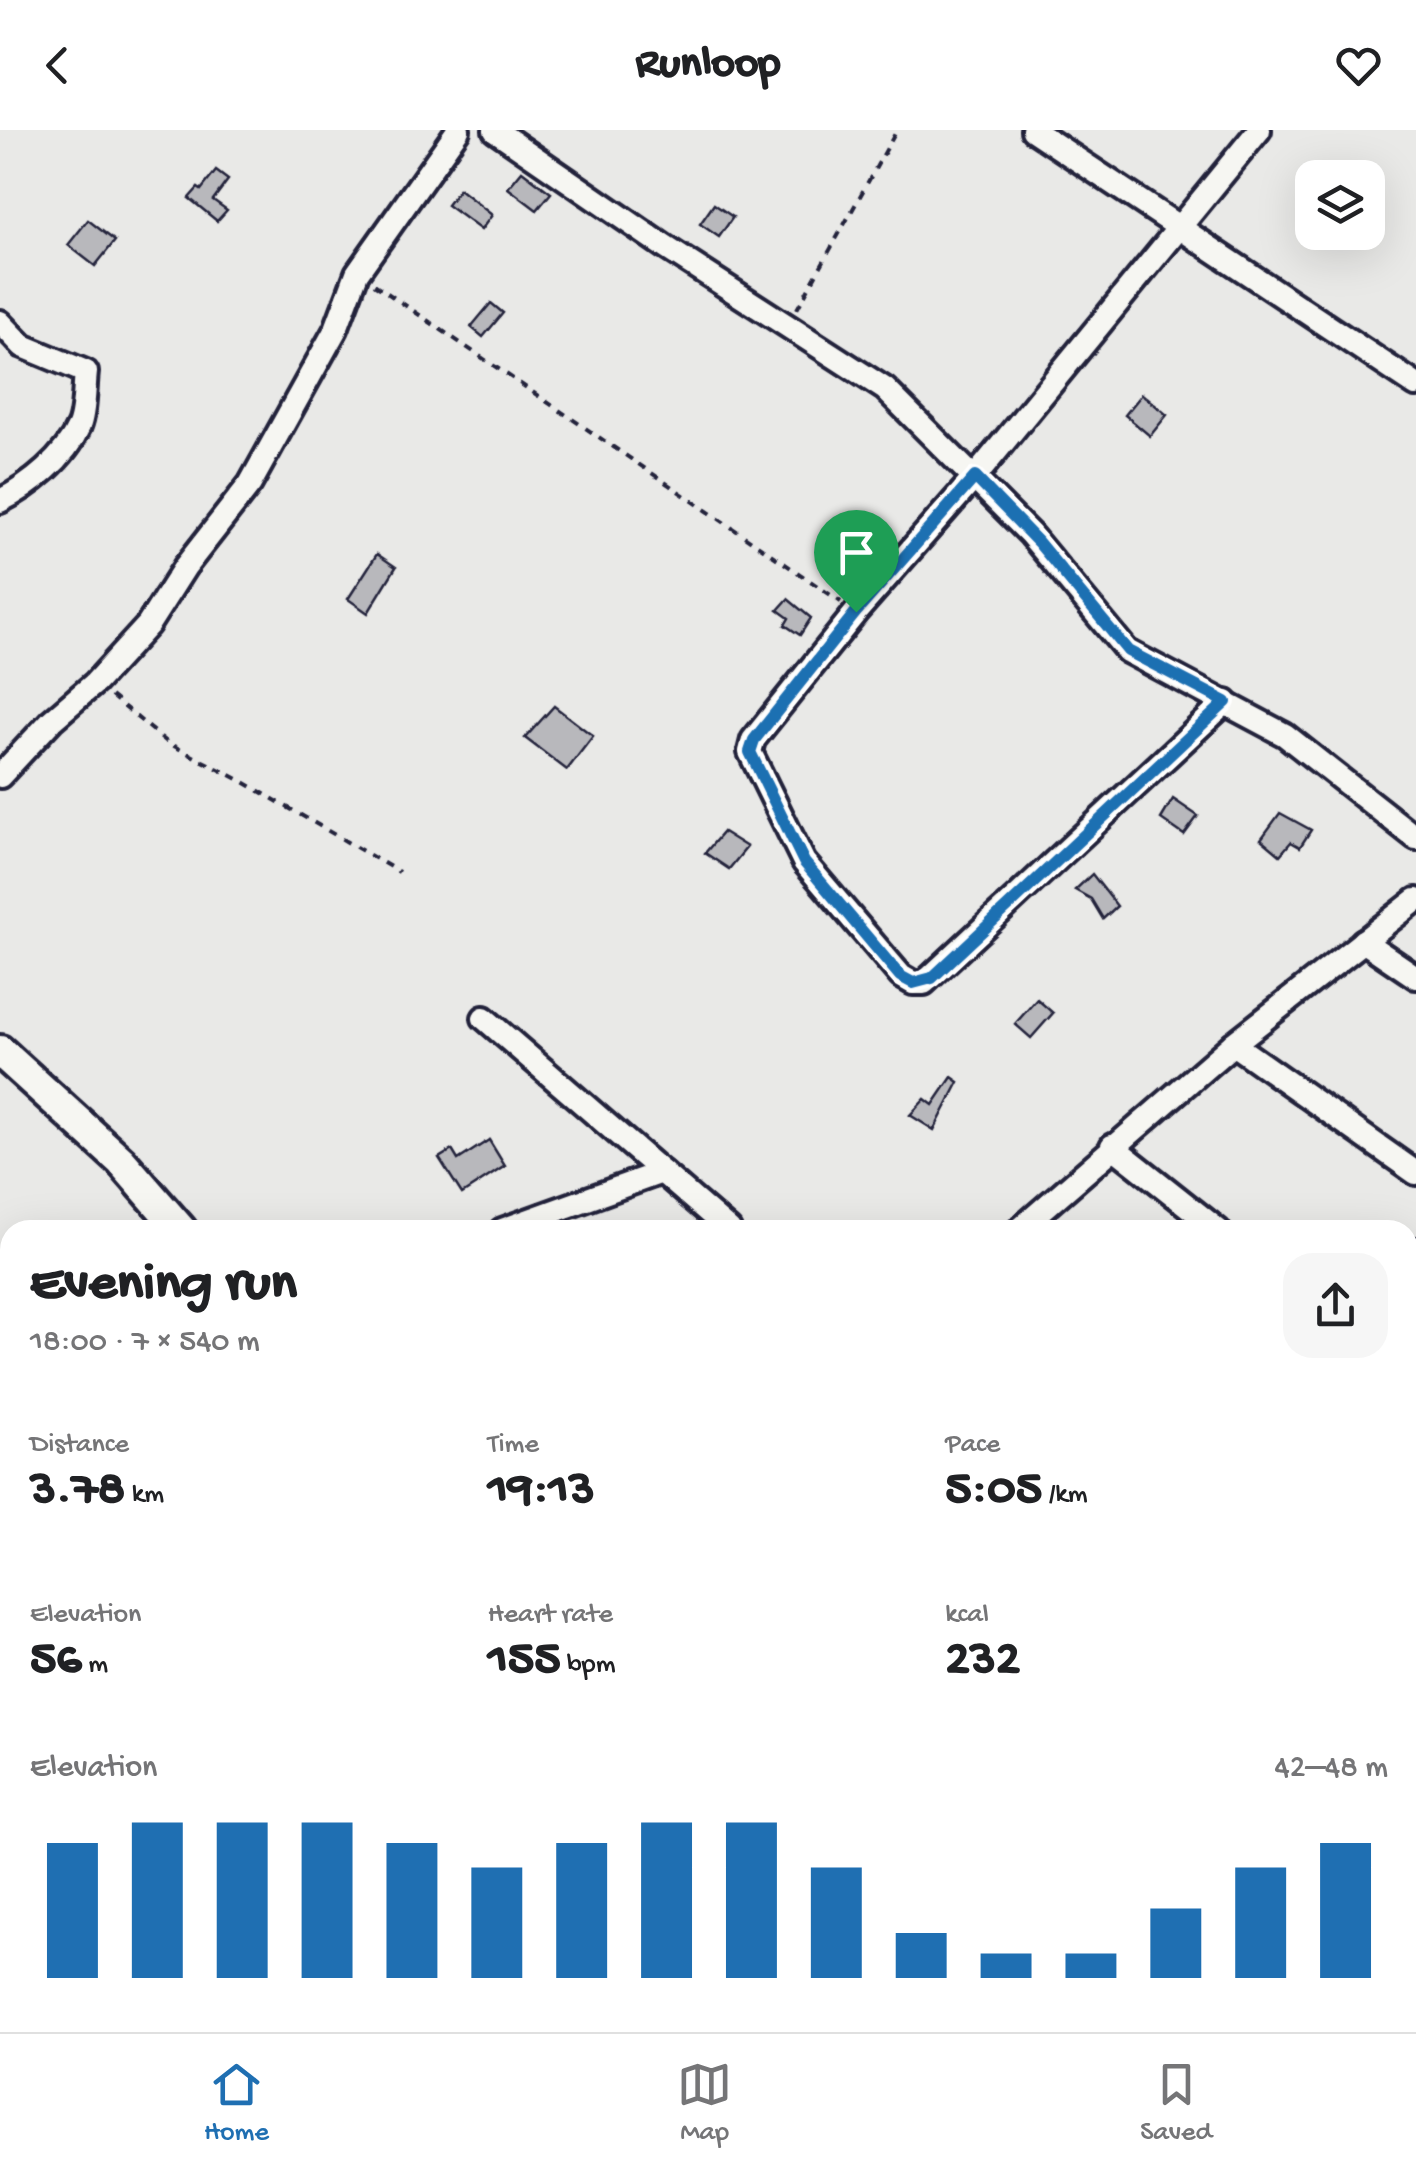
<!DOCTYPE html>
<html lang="en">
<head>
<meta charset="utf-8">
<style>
  body { margin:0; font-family:"Gochi Hand",sans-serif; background:#f6f6f6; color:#202124; height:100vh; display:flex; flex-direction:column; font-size:38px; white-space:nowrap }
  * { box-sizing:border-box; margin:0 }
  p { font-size:32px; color:#757577 }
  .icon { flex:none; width:55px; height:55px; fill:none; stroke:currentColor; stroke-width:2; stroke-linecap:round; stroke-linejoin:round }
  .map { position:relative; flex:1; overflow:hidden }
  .details { position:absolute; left:0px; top:1090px; width:1418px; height:812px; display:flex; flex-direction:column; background:#fff; border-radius:30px 30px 0 0; box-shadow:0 10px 40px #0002 }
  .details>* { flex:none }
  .buttons { position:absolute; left:1295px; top:30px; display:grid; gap:20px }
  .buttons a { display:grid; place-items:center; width:90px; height:90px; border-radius:20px; background:#fff; box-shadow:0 10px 40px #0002; font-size:50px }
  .pin { position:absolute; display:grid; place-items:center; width:85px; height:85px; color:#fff; margin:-102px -42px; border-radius:50% 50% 50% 0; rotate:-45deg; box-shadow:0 0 10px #0007 }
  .pin .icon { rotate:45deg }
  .round { display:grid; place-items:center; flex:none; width:105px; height:105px; border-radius:30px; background:#f6f6f6 }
  .overview { display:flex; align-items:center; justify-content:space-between; height:170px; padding:0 30px }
  h1 { font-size:55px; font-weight:700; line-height:75px }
  .metrics { display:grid; grid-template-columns:repeat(3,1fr); gap:15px; height:170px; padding:10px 30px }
  .metrics div { display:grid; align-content:center }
  .metrics b { font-size:50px; font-weight:700 }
  .metrics small { font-size:28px; font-weight:400 }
  .metrics p { font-size:28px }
  .chart { height:280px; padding:20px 30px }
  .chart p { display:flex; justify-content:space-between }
  .chart svg { width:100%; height:180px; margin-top:10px; stroke:#1f6fb2; stroke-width:6 }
  header { display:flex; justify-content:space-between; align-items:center; height:130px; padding:0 30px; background:#fff; font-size:45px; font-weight:700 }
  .tab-bar { display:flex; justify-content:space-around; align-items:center; height:140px; border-top:2px solid #e0e0e0; background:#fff; font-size:28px; color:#757577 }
  .tab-bar a { display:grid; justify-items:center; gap:5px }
  .tab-bar .active { color:#1f6fb2 }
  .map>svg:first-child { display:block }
  .building { fill:#b8b8bc; stroke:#22223b; stroke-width:2.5 }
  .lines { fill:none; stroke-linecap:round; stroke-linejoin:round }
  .minor-casing { stroke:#22223b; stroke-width:30 }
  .major-casing { stroke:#22223b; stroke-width:38 }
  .path { stroke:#22223b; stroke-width:4; stroke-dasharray:8 8; stroke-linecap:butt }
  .minor { stroke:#f6f6f2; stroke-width:22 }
  .major { stroke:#f6f6f2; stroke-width:30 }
  .route-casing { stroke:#fff; stroke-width:20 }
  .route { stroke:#1f6fb2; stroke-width:12 }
</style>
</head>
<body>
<header><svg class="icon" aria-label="back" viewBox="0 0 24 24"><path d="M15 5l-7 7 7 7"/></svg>Runloop<svg class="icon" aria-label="heart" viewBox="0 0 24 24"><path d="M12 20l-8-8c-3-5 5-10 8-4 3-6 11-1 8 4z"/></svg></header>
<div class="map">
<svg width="1416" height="1902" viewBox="0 0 1416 1902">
  <rect width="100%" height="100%" fill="#e9e9e7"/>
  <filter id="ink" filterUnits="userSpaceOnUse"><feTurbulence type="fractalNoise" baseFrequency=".01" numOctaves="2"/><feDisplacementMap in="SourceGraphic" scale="20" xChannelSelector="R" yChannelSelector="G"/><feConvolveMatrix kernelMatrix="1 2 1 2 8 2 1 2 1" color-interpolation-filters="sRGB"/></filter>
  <g filter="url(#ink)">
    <g class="building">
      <path d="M216,41L228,50L213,70L227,80L217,91L189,68L198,58L201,60Z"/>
      <path d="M522,41L551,63L537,80L508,58Z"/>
      <path d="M459,59L492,85L481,100L447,75Z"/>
      <path d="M714,74L733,87L719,107L700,94Z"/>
      <path d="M88,90L115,111L95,136L68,115Z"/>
      <path d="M491,173L503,183L483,207L471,197Z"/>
      <path d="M1142,264L1167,285L1150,306L1125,285Z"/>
      <path d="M377,424L396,437L368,483L348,469Z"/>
      <path d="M788,469L811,488L800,505L785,495L789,488L778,480Z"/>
      <path d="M554,576L593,606L567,640L525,608Z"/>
      <path d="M1173,669L1198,686L1184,705L1161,689Z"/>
      <path d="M1280,683L1311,700L1300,717L1291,712L1280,725L1261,709Z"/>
      <path d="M723,702L747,717L729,739L705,723Z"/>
      <path d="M1092,744L1117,776L1103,789L1091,769L1075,760Z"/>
      <path d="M1037,869L1053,883L1031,908L1015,894Z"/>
      <path d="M952,947L959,952L934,1000L910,985L925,969L933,975Z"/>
      <path d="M489,1010L505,1036L462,1064L439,1028L452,1020L458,1030Z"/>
    </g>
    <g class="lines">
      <g class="minor-casing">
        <g id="minor">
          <path d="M495,0L665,117L885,259L1030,404L1127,521L1285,605L1416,708"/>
          <path d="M1033,0L1416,255"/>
          <path d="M0,192L23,216L86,242C84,259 85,281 79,296C65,328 30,356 0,371"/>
          <path d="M1226,572L924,853H913L901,846L804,732L750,622L753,610L856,482L975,347L1259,0"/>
          <path d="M0,646L52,590L95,553L148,495L185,437L250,354L336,199L357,143L458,0"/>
          <path d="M1363,811L1416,847"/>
          <path d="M484,888L729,1100"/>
          <path d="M1233,914L1416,1043"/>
          <path d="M1112,1016L1218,1100"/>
          <path d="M502,1100L662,1042"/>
          <path d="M1019,1100L1233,914L1416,770"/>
          <path d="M1408,1132L1416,1120"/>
          <path d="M0,1232L10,1245"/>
          <path d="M1408,1247L1416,1253"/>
          <path d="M1408,1715L1416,1723"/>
          <path d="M0,1763L10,1776"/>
          <path d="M324,1892L332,1902"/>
          <path d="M526,1892L533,1902"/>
          <path d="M1294,1892L1307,1902"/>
          <path d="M174,1902L184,1892"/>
          <path d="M237,1902L239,1892"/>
          <path d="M994,1902L1002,1892"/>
        </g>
      </g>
      <g class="major-casing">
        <g id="major">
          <path d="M0,921L121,1031L181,1100"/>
          <path d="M791,1892L802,1902"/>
        </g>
      </g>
      <g class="path">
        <path d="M374,154L841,472"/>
        <path d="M797,179L897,0"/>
        <path d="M111,566L168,613L242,651L399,742"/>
        <path d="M360,1100L365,1094"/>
        <path d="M683,1100L688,1090"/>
        <path d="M0,1486L10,1497"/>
        <path d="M0,1646L10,1638"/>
        <path d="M925,1892L937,1902"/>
      </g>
      <use href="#minor" class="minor"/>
      <use href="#major" class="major"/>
    </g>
  </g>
  <g class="lines" filter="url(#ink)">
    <g class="route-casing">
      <path id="route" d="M975,347L1038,412L1128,521L1226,572L932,848L913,853L900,846L804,732L750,622L754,610L856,482Z"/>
    </g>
    <use href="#route" class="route"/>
  </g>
</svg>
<div class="buttons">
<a><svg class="icon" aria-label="layers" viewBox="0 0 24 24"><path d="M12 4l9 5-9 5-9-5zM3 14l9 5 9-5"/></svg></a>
</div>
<div class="pin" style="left:856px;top:482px;background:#1e9e55"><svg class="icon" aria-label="arrive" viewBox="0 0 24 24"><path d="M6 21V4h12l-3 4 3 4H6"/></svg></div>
<section class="details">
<div class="overview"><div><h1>Evening run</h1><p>18:00 · 7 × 540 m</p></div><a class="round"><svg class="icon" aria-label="share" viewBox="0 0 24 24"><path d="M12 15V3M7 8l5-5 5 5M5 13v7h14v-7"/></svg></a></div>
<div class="metrics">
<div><p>Distance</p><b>3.78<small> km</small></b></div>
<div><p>Time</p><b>19:13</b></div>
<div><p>Pace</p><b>5:05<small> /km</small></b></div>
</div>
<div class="metrics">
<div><p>Elevation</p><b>56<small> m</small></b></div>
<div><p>Heart rate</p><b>155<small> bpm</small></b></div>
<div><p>kcal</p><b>232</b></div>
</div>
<div class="chart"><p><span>Elevation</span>42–48 m</p>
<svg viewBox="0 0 160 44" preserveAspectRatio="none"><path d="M5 44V11M15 44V6M25 44V6M35 44V6M45 44V11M55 44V17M65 44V11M75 44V6M85 44V6M95 44V17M105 44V33M115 44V38M125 44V38M135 44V27M145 44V17M155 44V11"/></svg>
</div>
</section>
</div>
<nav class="tab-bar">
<a class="active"><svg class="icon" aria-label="home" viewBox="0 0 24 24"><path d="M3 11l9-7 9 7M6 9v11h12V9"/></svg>Home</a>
<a><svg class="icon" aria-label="map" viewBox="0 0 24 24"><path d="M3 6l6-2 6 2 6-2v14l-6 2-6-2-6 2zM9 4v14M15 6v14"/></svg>Map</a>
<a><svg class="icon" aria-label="saved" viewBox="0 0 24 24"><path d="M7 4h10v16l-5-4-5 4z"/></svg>Saved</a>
</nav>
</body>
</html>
